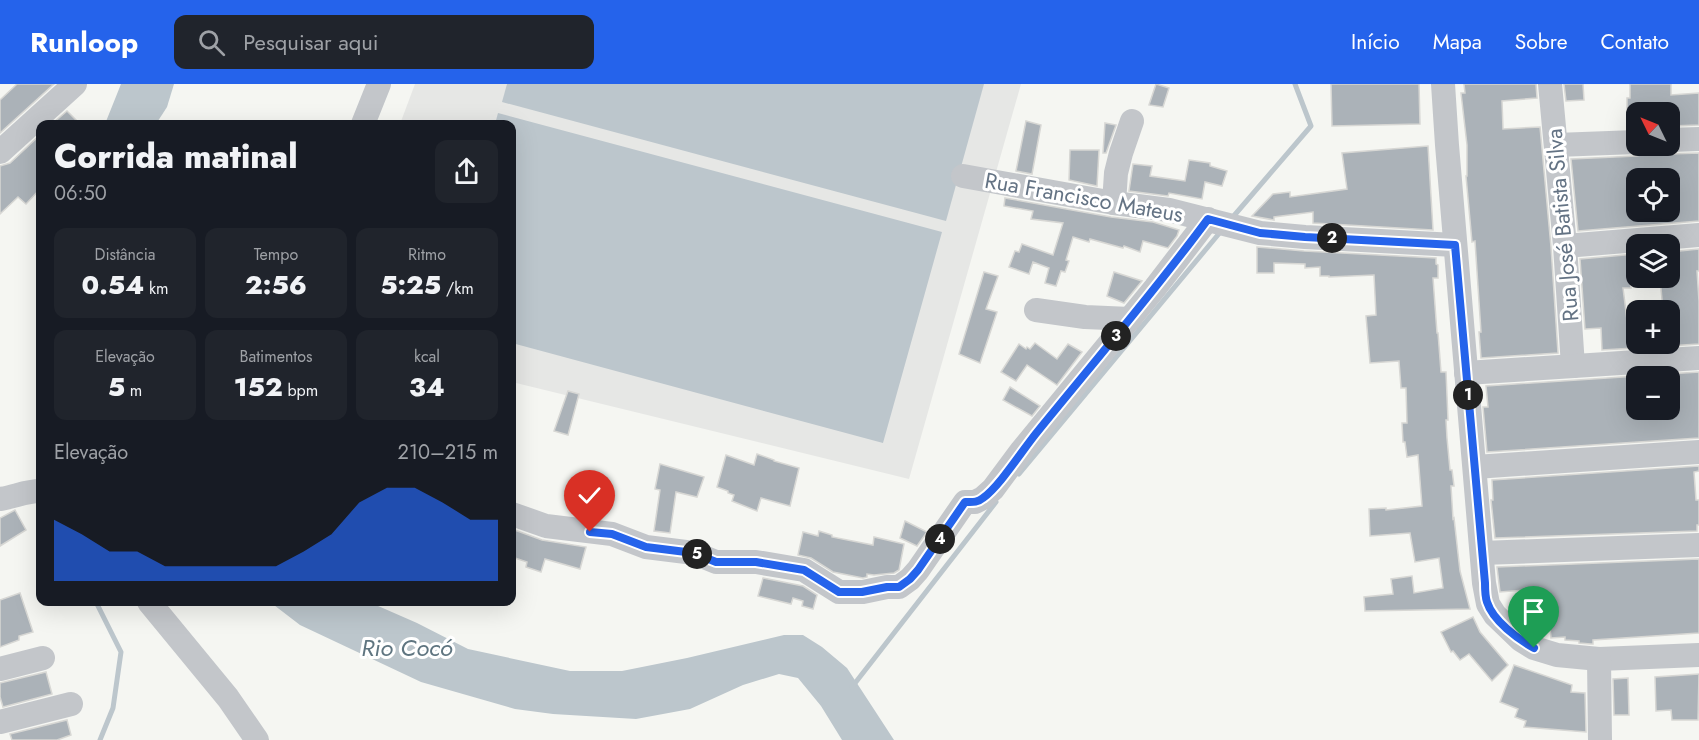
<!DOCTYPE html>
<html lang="pt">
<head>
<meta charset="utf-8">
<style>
  body { margin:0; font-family:Jost,sans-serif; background:#20242c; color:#f1f3f6; height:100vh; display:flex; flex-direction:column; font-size:22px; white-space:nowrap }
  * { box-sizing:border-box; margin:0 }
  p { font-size:20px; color:#9ea1a6 }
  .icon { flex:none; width:33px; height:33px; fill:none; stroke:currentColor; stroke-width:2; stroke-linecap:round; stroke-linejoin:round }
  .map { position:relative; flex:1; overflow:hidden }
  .details { position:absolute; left:36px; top:36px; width:480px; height:486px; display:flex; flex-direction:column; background:#171b24; border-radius:12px; box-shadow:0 6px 24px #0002 }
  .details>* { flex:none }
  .needle { width:39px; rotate:313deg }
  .fabs { position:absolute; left:1626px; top:18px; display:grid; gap:12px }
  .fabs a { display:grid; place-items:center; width:54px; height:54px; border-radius:12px; background:#171b24; box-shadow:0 6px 24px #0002; font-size:30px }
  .pin { position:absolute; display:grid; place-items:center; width:51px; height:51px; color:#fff; margin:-62px -26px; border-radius:50% 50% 50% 0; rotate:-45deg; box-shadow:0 0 6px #0007 }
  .pin .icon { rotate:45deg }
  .km { position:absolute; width:30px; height:30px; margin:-15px; border-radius:50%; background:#222; color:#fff; font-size:16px; line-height:30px; text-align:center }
  .round { display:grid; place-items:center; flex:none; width:63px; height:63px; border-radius:12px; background:#20242c }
  .headline { display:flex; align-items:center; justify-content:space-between; height:102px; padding:0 18px }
  h1 { font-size:33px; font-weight:800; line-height:45px }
  .metrics { display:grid; grid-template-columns:repeat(3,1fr); gap:9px; height:102px; padding:6px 18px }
  .metrics div { display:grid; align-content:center; border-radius:12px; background:#20242c; text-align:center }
  .metrics b { font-size:26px; font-weight:800 }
  .metrics small { font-size:16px; font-weight:400 }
  .metrics p { font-size:16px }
  .chart { height:168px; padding:12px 18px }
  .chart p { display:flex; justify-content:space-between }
  .chart svg { width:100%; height:108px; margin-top:6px; fill:#2563eb; opacity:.7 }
  header { display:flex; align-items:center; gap:36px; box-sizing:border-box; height:84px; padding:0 30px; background:#2563eb; color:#fff }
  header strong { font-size:28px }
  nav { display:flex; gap:33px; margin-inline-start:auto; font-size:21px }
  .search { width:420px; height:54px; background:#20242c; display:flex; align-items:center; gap:15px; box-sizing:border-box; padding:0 21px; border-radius:12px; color:#9ea1a6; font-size:22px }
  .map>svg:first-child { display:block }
  .built { fill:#e6e7e5 }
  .water { fill:#bcc6cc }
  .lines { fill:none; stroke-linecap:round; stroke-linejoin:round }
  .stream { stroke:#bcc6cc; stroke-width:5 }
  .building { fill:#abb2b8; stroke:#d7d7d4; stroke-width:1.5; fill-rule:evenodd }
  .minor { stroke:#c3c6ca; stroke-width:24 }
  .route-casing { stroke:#fff; stroke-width:12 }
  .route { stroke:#2563eb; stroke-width:8 }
  .labels { text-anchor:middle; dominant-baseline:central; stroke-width:6; stroke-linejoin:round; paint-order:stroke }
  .street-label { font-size:22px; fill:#647384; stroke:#fff }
  .water-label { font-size:24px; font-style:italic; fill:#5f7580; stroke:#fff }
</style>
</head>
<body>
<header>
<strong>Runloop</strong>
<div class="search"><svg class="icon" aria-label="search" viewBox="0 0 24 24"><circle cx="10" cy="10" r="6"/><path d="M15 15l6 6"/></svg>Pesquisar aqui</div>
<nav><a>Início</a><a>Mapa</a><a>Sobre</a><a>Contato</a></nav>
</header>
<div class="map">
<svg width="1699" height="656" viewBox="0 0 1699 656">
  <rect width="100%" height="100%" fill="#f5f6f2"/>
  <path class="built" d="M415,0H1021L909,395L512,298V40H400Z"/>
  <g class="water">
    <path d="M121,0H174L167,23L156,40H105Z"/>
    <path d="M507,0H984L946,137L502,18Z"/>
    <path d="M498,29L942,148L883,359L512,259V40H495Z"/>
    <path d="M270,518H369L417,539L468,565L570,587H622L687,574L784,551H803L822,563L847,584L894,656H842L821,622L798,594L779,590L743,601L690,625L636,635L553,630L515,625L421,598L300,541Z"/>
  </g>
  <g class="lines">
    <g class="stream">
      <path d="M1232,134L1311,42L1295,0"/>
      <path d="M40,305L39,308L40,320"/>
      <path d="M1019,390L1222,146"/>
      <path d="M96,518L121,568L113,624L100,656"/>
      <path d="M852,603L996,418"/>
    </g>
  </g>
  <g class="building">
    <path d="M17,0H54L0,49V16Z"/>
    <path d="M1156,0L1169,4L1163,23L1149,21Z"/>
    <path d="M1331,0H1419L1420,40L1332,42Z"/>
    <path d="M1464,0H1536L1537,14L1502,17L1503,45L1540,43L1551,163L1558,269L1481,274L1479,248H1481L1475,157L1472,158L1466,92H1467V61L1461,9H1465Z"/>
    <path d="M1564,0H1583L1584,16L1566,17Z"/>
    <path d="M1630,0H1671V11L1699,9V41L1670,42V28H1627V14H1630Z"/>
    <path d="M67,27L80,40H52Z"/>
    <path d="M1026,37L1041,41L1032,90L1016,87Z"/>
    <path d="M1105,39L1116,41L1106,69H1103Z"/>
    <path d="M40,51V105L26,120L18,113L0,130V82L10,79Z"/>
    <path d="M1428,62L1433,146L1313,139V128L1274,133V136L1252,132L1273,110L1290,108V113L1347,105L1342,69Z"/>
    <path d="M1070,66H1099L1097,102L1069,96Z"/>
    <path d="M1647,66H1660L1664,69L1670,70L1699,69V137L1578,147L1571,75L1637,72L1643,70ZM1636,94H1670V128H1636Z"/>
    <path d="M1189,76L1210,79V82L1227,87L1222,102L1205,98L1202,115L1169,109L1168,112L1129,107L1133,80L1152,82L1150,92L1185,97Z"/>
    <path d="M1005,114L1111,133L1153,138L1179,146L1177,152L1168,164L1143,157L1140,168L1124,162L1123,164L1090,155L1089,158L1073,153L1066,176L1069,177L1065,188L1061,187L1056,202L1045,199L1049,184L1033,178L1029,190L1009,183L1015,167L1019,168L1022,160L1053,171L1063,139L1031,135L1033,127L1004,122Z"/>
    <path d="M1257,163L1304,167L1436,174V180L1438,181V194H1433L1437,249H1438L1441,288H1446L1448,336H1446L1447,354L1450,386H1452L1454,402H1451L1453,435L1454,434L1460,487L1470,525L1365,527L1364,513L1393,510L1391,495L1412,492L1414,509L1443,504L1439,474L1415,478L1410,449L1370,452L1369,425L1386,424V426L1422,422L1418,371L1407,373L1405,358H1403L1402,339H1407L1406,304H1401L1399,277L1370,279L1366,232L1376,231L1374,191L1329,193V192H1320V183L1305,184V180L1274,179V189H1257Z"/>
    <path d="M1699,165V187H1697L1699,217V260L1602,266L1601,244L1585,245L1580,175L1636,170V198H1630L1631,204H1623L1627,236L1636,235V260H1670V226H1663L1660,194H1670V168Z"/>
    <path d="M984,188L998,192L986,225L997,228L980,279L959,270Z"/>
    <path d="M1114,188L1142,197L1124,219L1107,212Z"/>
    <path d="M1035,259L1057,275L1068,260L1082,268L1057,301L1027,281L1016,297L1001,288L1019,260L1026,265L1027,263L1030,265Z"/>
    <path d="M1699,288V354L1487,368L1483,323H1488L1486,302ZM1636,292H1670V326H1636Z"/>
    <path d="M1010,303L1040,322L1032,332L1003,316Z"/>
    <path d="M568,307L579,310L568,351L554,347Z"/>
    <path d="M757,370L774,376V377L799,384L790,422L761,414L757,427L732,417L734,411L728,409V407L717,403L726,371L754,381Z"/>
    <path d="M660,380L704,393L697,413L676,408L670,449L654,447L660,406L655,405Z"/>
    <path d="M1699,382V387L1694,388L1696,416H1699V441H1697V447L1495,454L1491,416H1493L1492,396Z"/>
    <path d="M15,426L26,446L0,462V434Z"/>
    <path d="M905,437L927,448L917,462L900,454Z"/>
    <path d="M512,445L542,456L586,463L580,485L545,475L541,488L526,483L527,478L512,473Z"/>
    <path d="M819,447L832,451V453L873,461L874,453L904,460L899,486L894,489L874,491L867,490V493L863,494L833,488L811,474L798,471L803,448L818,452Z"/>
    <path d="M1699,475V549L1593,556V560H1591L1579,559V557L1565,556V553L1551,554L1550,543H1535V515H1525V506L1500,508L1497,483Z"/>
    <path d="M763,494L803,502L817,511L813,525L802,522L803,517L793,514L791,520L758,512Z"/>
    <path d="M20,509L33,548L19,552V556L0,563V516Z"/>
    <path d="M1473,533L1480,548L1508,581L1492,597L1469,570L1460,576L1453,567L1451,568L1441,548Z"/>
    <path d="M1514,581L1572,601L1571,608L1585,609L1586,648L1524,643L1526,637L1515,633L1518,625L1500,618Z"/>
    <path d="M46,588L52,610L3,623L0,613V599Z"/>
    <path d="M1699,590L1698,636H1672L1671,626L1656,627L1655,593Z"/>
    <path d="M1628,594L1629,631H1614L1613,595Z"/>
    <path d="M67,636L71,651L57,656H12L10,650Z"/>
  </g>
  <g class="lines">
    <g class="minor">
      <path d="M1443,0L1447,61L1484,499L1488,520L1495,531L1521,556L1534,564L1557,571L1599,575L1699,571"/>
      <path d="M1550,0L1565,162L1573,282"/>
      <path d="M363,40L379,0"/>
      <path d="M1670,56L1699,55"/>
      <path d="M1556,61L1636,58"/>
      <path d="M0,68L75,0"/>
      <path d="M963,92L1114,119L1169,126L1260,149L1305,153L1455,161"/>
      <path d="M1114,119L1116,89L1121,69L1132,37"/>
      <path d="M1565,162L1699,151"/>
      <path d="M1036,226L1085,233L1130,235"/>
      <path d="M1466,289L1699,274"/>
      <path d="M1475,383L1699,368"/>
      <path d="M0,415C14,413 26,407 40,407"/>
      <path d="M512,430L546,442L612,450L646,463L694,469L716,478H756L804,486L839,508H863L887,503H899L910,495L918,486L965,418H975L983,414L993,405L1022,366L1155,204L1208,135"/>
      <path d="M1482,469L1699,461"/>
      <path d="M149,518L228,614L257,656"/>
      <path d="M1599,575L1600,656"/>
      <path d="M0,585L43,574"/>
      <path d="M0,638L71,620"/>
    </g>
  </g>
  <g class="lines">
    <g class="route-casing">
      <path id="route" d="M590,448L612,450L646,463L694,469L716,478H756L804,486L839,508H862L887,503H899L910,495L918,486L965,418C972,418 977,419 983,414C1000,402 1023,365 1038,347C1095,277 1154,208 1208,135L1260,149L1305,153L1455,161L1485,499C1485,505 1485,512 1487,518C1493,537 1518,555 1534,564"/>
    </g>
    <use href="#route" class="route"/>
  </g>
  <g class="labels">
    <g class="street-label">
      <text transform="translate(1084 113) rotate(10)">Rua Francisco Mateus</text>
      <text transform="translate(1562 141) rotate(-95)">Rua José Batista Silva</text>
    </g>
    <g class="water-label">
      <text x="407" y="563">Rio Cocó</text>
    </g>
  </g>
</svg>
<div class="fabs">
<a><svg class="needle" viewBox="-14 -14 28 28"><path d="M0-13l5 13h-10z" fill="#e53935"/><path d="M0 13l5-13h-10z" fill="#9ea1a6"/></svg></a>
<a><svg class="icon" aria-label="locate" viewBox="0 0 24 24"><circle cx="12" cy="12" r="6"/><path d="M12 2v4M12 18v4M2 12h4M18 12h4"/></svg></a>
<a><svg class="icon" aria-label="layers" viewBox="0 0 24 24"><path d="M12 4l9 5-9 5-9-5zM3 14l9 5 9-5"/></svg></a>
<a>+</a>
<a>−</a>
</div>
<div class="pin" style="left:1534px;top:564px;background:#1e9e55"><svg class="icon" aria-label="arrive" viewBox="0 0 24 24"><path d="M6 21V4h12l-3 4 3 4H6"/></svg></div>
<div class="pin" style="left:590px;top:448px;background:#d93025"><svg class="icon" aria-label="check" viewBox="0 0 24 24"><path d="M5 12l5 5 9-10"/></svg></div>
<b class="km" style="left:1468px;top:311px">1</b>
<b class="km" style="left:1332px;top:154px">2</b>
<b class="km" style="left:1116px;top:252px">3</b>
<b class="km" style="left:940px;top:455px">4</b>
<b class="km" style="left:697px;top:470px">5</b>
<section class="details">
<div class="headline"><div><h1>Corrida matinal</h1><p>06:50</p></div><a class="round"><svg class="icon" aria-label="share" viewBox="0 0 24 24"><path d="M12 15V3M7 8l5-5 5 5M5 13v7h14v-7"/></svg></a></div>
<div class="metrics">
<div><p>Distância</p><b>0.54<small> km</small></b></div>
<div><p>Tempo</p><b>2:56</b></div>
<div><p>Ritmo</p><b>5:25<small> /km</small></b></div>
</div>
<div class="metrics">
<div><p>Elevação</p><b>5<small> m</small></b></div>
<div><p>Batimentos</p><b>152<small> bpm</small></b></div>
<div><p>kcal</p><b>34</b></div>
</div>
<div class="chart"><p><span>Elevação</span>210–215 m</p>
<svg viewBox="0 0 160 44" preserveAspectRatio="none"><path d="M0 44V19L10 25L20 32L30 32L40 38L50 38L60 38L70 38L80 38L90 32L100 25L110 12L120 6L130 6L140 12L150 19L160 19V44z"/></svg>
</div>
</section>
</div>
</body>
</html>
